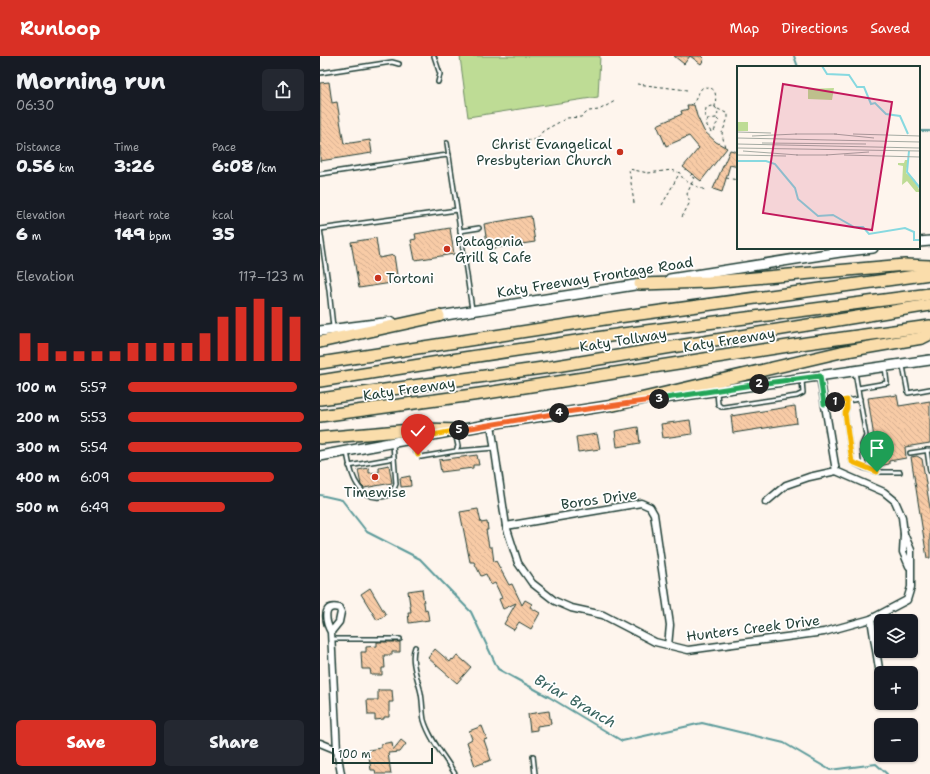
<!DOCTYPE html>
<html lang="en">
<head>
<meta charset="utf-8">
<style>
  body { margin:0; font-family:"Shantell Sans",sans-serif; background:#242831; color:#f1f3f6; height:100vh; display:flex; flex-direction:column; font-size:15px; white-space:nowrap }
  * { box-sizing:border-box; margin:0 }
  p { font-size:13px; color:#9ea1a6 }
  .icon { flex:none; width:22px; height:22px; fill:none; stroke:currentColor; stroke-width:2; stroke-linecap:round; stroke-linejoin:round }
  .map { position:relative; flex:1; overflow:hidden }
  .side { display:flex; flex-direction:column; background:#171b24; width:320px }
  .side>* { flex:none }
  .buttons { position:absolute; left:554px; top:558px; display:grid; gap:8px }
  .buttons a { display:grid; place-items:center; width:44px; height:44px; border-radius:6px; background:#171b24; box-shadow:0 1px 3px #0004; font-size:20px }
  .scale { position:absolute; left:12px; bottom:10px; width:101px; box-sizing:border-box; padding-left:4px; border:2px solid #1f3d34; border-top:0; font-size:11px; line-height:14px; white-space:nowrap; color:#1f3d34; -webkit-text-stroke:3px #fff; paint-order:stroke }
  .pin { position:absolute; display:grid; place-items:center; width:34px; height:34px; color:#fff; margin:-41px -17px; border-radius:50% 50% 50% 0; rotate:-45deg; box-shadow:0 0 4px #0007 }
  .pin .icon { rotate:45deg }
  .km { position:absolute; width:20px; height:20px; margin:-10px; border-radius:50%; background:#222; color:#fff; font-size:11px; line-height:20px; text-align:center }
  .round { display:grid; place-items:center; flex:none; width:42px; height:42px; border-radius:6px; background:#242831 }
  .summary { display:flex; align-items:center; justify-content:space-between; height:68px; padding:0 16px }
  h1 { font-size:22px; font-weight:800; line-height:30px }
  .metrics { display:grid; grid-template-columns:repeat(3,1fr); gap:6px; height:68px; padding:4px 16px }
  .metrics div { display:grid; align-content:center }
  .metrics b { font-size:17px; font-weight:800 }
  .metrics small { font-size:11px; font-weight:400 }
  .metrics p { font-size:11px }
  .chart { height:112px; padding:8px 16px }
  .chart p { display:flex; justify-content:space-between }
  .chart svg { width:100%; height:72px; margin-top:4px; stroke:#d93025; stroke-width:6 }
  .primary-button { display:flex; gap:8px; margin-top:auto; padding:8px 16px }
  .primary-button a { flex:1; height:46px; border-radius:6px; background:#d93025; color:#fff; font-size:16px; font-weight:800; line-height:46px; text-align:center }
  .primary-button a+a { background:#242831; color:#f1f3f6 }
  ul { padding:0 16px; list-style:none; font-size:13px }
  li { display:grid; grid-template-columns:64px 48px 1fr; align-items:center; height:30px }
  li i { height:10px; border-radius:5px; background:#d93025 }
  header { display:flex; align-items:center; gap:24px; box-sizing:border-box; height:56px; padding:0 20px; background:#d93025; color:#fff }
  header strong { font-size:19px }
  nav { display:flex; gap:22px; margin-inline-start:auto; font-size:14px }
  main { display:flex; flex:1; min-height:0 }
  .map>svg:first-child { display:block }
  .green { fill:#bedc95; stroke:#6e8c64 }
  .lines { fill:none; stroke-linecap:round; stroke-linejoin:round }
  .stream { stroke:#5d9b9b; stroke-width:2 }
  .building { fill:url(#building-back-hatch); stroke:#1f3d34 }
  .service-casing { stroke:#1f3d34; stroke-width:6 }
  .minor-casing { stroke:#1f3d34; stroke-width:9 }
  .secondary-casing { stroke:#1f3d34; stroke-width:12 }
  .motorway-casing { stroke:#1f3d34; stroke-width:14 }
  .path { stroke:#1f3d34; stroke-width:1; stroke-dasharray:3 3; stroke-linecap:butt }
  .service { stroke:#fff; stroke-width:3 }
  .minor { stroke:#fff; stroke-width:6 }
  .secondary { stroke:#fff; stroke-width:9 }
  .motorway { stroke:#faddab; stroke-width:11 }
  .split-1-casing { stroke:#fff; stroke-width:8 }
  .split-2-casing { stroke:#fff; stroke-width:8 }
  .split-3-casing { stroke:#fff; stroke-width:8 }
  .split-4-casing { stroke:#fff; stroke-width:8 }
  .split-5-casing { stroke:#fff; stroke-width:8 }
  .split-6-casing { stroke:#fff; stroke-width:8 }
  .split-1 { stroke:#f5b400; stroke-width:5 }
  .split-2 { stroke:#22a559; stroke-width:5 }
  .split-3 { stroke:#22a559; stroke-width:5 }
  .split-4 { stroke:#f0652b; stroke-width:5 }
  .split-5 { stroke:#f0652b; stroke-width:5 }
  .split-6 { stroke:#f5b400; stroke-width:5 }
  .poi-dot { fill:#c8321e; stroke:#fff; stroke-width:1.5 }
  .labels { text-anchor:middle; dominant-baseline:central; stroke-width:3.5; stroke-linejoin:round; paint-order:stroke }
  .poi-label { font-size:14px; fill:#1f3d34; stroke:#fff; text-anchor:start }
  .street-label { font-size:14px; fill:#1f3d34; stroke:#fff }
  .water-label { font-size:15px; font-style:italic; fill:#39645f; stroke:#fff }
  .inset-river { fill:none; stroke:#87d9e0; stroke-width:2 }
  .inset-road { fill:none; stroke:#a5aba3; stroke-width:1 }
  .view { fill:#c2185b; fill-opacity:0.15; stroke:#c2185b; stroke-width:2 }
  .inset-edge { fill:none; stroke:#1f3d34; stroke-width:2 }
</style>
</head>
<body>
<header>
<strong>Runloop</strong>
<nav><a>Map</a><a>Directions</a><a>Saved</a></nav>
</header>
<main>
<section class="side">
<div class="summary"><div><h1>Morning run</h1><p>06:30</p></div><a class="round"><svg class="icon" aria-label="share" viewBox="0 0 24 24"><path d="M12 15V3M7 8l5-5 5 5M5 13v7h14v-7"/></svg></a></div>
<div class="metrics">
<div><p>Distance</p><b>0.56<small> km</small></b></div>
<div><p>Time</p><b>3:26</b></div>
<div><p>Pace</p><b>6:08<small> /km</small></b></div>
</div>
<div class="metrics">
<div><p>Elevation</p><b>6<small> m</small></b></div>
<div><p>Heart rate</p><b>149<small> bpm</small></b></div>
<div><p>kcal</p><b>35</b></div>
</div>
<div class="chart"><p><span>Elevation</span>117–123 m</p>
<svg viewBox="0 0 160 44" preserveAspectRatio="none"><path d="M5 44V27M15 44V33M25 44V38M35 44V38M45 44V38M55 44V38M65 44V33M75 44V33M85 44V33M95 44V33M105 44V27M115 44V17M125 44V11M135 44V6M145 44V11M155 44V17"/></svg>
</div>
<ul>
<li><b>100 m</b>5:57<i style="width:96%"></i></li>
<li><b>200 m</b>5:53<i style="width:100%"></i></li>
<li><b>300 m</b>5:54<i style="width:99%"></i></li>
<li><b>400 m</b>6:09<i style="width:83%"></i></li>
<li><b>500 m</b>6:49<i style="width:55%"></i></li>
</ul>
<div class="primary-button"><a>Save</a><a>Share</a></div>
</section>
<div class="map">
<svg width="610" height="718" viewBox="0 0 610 718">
  <defs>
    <pattern id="building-back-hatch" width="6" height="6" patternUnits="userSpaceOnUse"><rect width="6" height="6" fill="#f8cba6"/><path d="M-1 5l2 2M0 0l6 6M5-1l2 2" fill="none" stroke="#d4af90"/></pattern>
  </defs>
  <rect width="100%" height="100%" fill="#fef5ed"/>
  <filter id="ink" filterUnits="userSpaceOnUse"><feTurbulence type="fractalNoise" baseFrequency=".025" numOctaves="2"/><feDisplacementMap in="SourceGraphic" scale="8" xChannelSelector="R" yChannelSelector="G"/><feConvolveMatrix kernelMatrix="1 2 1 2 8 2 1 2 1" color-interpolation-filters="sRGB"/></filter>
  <g filter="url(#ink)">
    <path class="green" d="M147,0H280L278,41L148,61L140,1Z"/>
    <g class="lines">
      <g class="stream">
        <path d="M474,0L478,11"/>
        <path d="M599,75H610"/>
        <path d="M0,439L22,444L47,476L100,503L151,556L178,613L229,641L302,685L382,667L464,687L510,714L556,708L567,718"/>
      </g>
    </g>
    <g class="building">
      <path d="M354,0H381L384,3L381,8L370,0L364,8Z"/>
      <path d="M9,26L12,47L17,46L24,88L50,84L52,97L0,105V27Z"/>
      <path d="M367,49H374L377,60L384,75L396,86L407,92L381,125L363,111L379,92L369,80L346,90L337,69L362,58L361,55L368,53Z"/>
      <path d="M410,94L418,96V111L410,109L402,136L393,133Z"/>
      <path d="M211,160L215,186L168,193L164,168Z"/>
      <path d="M130,172L134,198L95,204L91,184L96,183L95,178Z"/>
      <path d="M56,182L59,202L74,199L78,226L39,232L31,186Z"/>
      <path d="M571,339V340L577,339L579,350L610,345V387L585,391L586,402L569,405V408L553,411L550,394L556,385L554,382L548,342Z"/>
      <path d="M475,350L477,367L413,377L411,360Z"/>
      <path d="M370,364L372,378L343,382L341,368Z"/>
      <path d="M318,371L320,387L297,391L295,375Z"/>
      <path d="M277,378L280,393L258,396L256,381Z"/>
      <path d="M157,399L159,409H153V412L121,416L119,404Z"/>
      <path d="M597,400L602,403L610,452V502H607L591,401Z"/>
      <path d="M69,409L72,427L44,432L41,429L38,414L49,412V417L59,416V411Z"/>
      <path d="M90,420L91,430L81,431L80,422Z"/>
      <path d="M158,453L161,467L167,466L168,474H166L169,491H172L174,506L176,505L189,529L192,528L202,549L205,544L212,548L210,551L220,557L211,573L199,566L194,574L184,568L196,547L183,553L179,543L182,542L175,527L171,529L166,518L161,520L154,506H150L140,456Z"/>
      <path d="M50,532L66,559L57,564L41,538Z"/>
      <path d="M102,533L105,554L107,553L109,564L89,567L88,556H91L88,535Z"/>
      <path d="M57,586H80V596H72V599H64L65,612H62V619H51L50,613H42L41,596H46V591L57,590Z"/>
      <path d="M115,593L130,606L132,603L133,604L137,599L151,611L137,627L108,602Z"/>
      <path d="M58,634H72L73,646H69V661H64V663L55,664V659H48L47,644H58Z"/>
      <path d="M229,655L231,668L217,670V674L210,675L208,658Z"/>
      <path d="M162,670L167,683L164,684L171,704L155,710L147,686L152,683L149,675Z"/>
      <path d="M81,684L86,688L80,696L68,697L71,718H56L55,714H51L48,694L61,692V688L72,686L73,694Z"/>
    </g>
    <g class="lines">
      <g class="service-casing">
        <g id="service">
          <path d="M114,0L120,18L118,26"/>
          <path d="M0,17L72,6L79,8"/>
          <path d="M127,87L152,253"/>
          <path d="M0,118L120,100L129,99"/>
          <path d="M0,173L137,154"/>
          <path d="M0,173L9,234L13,271"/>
          <path d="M140,175L159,172"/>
          <path d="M583,310L588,337L610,333"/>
          <path d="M535,316L546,380L542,389L544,412L557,416H580"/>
          <path d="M538,332L567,327L565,311"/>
          <path d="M397,336L398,348L401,351H404L477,340L483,337L482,324"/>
          <path d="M527,345V352L525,357L532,406L544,412"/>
          <path d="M505,348L540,343"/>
          <path d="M92,385L96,396L101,401L136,395L138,390L135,376"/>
          <path d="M607,394L610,415"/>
          <path d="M137,395L175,392"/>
          <path d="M27,396C31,421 40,451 72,438L76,428L73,388"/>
          <path d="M590,397L610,394"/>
          <path d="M29,410L74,402"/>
          <path d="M11,583H80"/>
          <path d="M95,591C90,603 97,621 100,633C103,643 102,654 104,664C110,684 125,701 135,718"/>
          <path d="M213,700L215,718"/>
        </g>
      </g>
      <g class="minor-casing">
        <g id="minor">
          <path d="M500,320L516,415"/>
          <path d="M171,368L186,470L198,507L212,527L235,545L251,552L283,559L335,586L368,594L504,576L551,563L587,544L591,531V494L584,478"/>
          <path d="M516,415L564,436L575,445L582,461L584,478L583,496L589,510"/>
          <path d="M446,446L466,429L489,421L516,415"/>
          <path d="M186,470L321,447L330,451L334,458L350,569L348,590"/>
          <path d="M551,563L561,625"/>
          <path d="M11,576L19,566L21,556L19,552C1,547 6,567 11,576L17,694L21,718"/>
          <path d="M0,687L17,694"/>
        </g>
      </g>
      <g class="secondary-casing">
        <g id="secondary">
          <path d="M599,186L610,185"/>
          <path d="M350,223L520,196L553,192"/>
          <path d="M113,261L327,227"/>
          <path d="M0,275L72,266"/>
          <path d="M344,342L610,304"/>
          <path d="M0,400L171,368L300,348"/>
        </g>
      </g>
      <g class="motorway-casing">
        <g id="motorway">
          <path d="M320,228L389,226L585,209L610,210"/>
          <path d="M0,286L119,260"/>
          <path d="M0,307L298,261L610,218"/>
          <path d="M0,325L144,302L303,278L610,238"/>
          <path d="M0,343L230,311L610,249"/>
          <path d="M294,349L521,296L602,282L610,278"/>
          <path d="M0,360L167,337L487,287L610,270"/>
          <path d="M0,382L102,373L141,374"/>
        </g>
      </g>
      <g class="path">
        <path d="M317,28L367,34"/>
        <path d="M371,49C377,44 377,37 383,31C398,31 396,39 395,51L391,50L386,52L385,61L388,63L396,62C398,58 399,55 395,51"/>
        <path d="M398,53L408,58V62L402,77L405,92"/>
        <path d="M388,63L386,68L391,76L395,74V70L399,65L396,62"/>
        <path d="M177,90L217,83L223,75L247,62L261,61L269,55L279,54L295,45"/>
        <path d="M406,122L418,124"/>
        <path d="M314,147L309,113L328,117L352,114L360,117L363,123L371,128L385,134"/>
        <path d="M342,149L359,118"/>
        <path d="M362,161L370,146L367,138L374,122L370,120L372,118"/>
      </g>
      <use href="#service" class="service"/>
      <use href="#minor" class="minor"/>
      <use href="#secondary" class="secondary"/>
      <use href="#motorway" class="motorway"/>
    </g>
  </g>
  <g class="lines" filter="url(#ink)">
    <g class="split-1-casing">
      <path id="split-1" d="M515,346L527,344V352L525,357L532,406L557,416"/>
    </g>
    <g class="split-2-casing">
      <path id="split-2" d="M439,328L500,320L504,348L515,346"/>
    </g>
    <g class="split-3-casing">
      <path id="split-3" d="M339,343L439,328"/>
    </g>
    <g class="split-4-casing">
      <path id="split-4" d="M239,357L339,343"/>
    </g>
    <g class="split-5-casing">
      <path id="split-5" d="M139,374L239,357"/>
    </g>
    <g class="split-6-casing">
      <path id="split-6" d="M98,399L92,383L139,374"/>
    </g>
    <use href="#split-1" class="split-1"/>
    <use href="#split-2" class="split-2"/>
    <use href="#split-3" class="split-3"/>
    <use href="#split-4" class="split-4"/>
    <use href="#split-5" class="split-5"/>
    <use href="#split-6" class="split-6"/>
  </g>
  <g class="poi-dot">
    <circle cx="300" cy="96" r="4"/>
    <circle cx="127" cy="193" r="4"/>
    <circle cx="58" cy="222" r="4"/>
    <circle cx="55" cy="421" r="4"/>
  </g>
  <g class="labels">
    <g class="poi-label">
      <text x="292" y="88" text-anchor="end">Christ Evangelical<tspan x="292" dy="16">Presbyterian Church</tspan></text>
      <text x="135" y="185">Patagonia<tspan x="135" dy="16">Grill &amp; Cafe</tspan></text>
      <text x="66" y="222">Tortoni</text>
      <text x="55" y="436" text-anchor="middle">Timewise</text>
    </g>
    <g class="street-label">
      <text transform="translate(275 221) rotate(-9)">Katy Freeway Frontage Road</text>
      <text transform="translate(303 284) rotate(-9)">Katy Tollway</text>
      <text transform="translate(409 284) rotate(-9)">Katy Freeway</text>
      <text transform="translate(89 333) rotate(-8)">Katy Freeway</text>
      <text transform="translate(279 443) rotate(-8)">Boros Drive</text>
      <text transform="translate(433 572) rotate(-7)">Hunters Creek Drive</text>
    </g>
    <g class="water-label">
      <text transform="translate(255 645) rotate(30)">Briar Branch</text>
    </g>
  </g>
  <g transform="translate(417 10)">
    <rect width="183" height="183" fill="#fef5ed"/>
    <path d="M97,22L95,34L71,33V23ZM0,56H11V65H0ZM168,94H171L169,107L178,114L183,126H179L170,115L165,119L166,100L161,99V97H167Z" fill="#bedc95"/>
    <path class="inset-river" d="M85,0L90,8L112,9L120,21H127L134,38L138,37L149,48L163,50L171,68M172,85L170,106L183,122M0,95H29L38,98L58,122L61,133L81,150L96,149L117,161H126L132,168L168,162L177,166V174H183"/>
    <path class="inset-road" d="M0,66L34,67M58,68H100M97,68L137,72M116,68L183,70M15,70L60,68M0,72L183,76M25,77L129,78M0,78L183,82M0,82L183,85M6,85L61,89M0,89L49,90M59,89H91M89,89L132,86M107,89L183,91"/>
    <path class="view" d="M46,18L155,36L135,164L26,147Z"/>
    <rect width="183" height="183" class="inset-edge"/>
  </g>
</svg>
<div class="buttons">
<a><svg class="icon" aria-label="layers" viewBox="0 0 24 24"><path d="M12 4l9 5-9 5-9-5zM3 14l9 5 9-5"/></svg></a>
<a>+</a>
<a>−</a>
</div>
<div class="scale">100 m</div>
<div class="pin" style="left:557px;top:416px;background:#1e9e55"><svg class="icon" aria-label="arrive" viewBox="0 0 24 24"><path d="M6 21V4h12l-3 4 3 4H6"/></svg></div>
<div class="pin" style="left:98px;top:399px;background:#d93025"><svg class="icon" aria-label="check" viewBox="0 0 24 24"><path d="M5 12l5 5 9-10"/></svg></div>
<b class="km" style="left:515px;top:346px">1</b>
<b class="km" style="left:439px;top:328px">2</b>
<b class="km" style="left:339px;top:343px">3</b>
<b class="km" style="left:239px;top:357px">4</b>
<b class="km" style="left:139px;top:374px">5</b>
</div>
</main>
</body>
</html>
